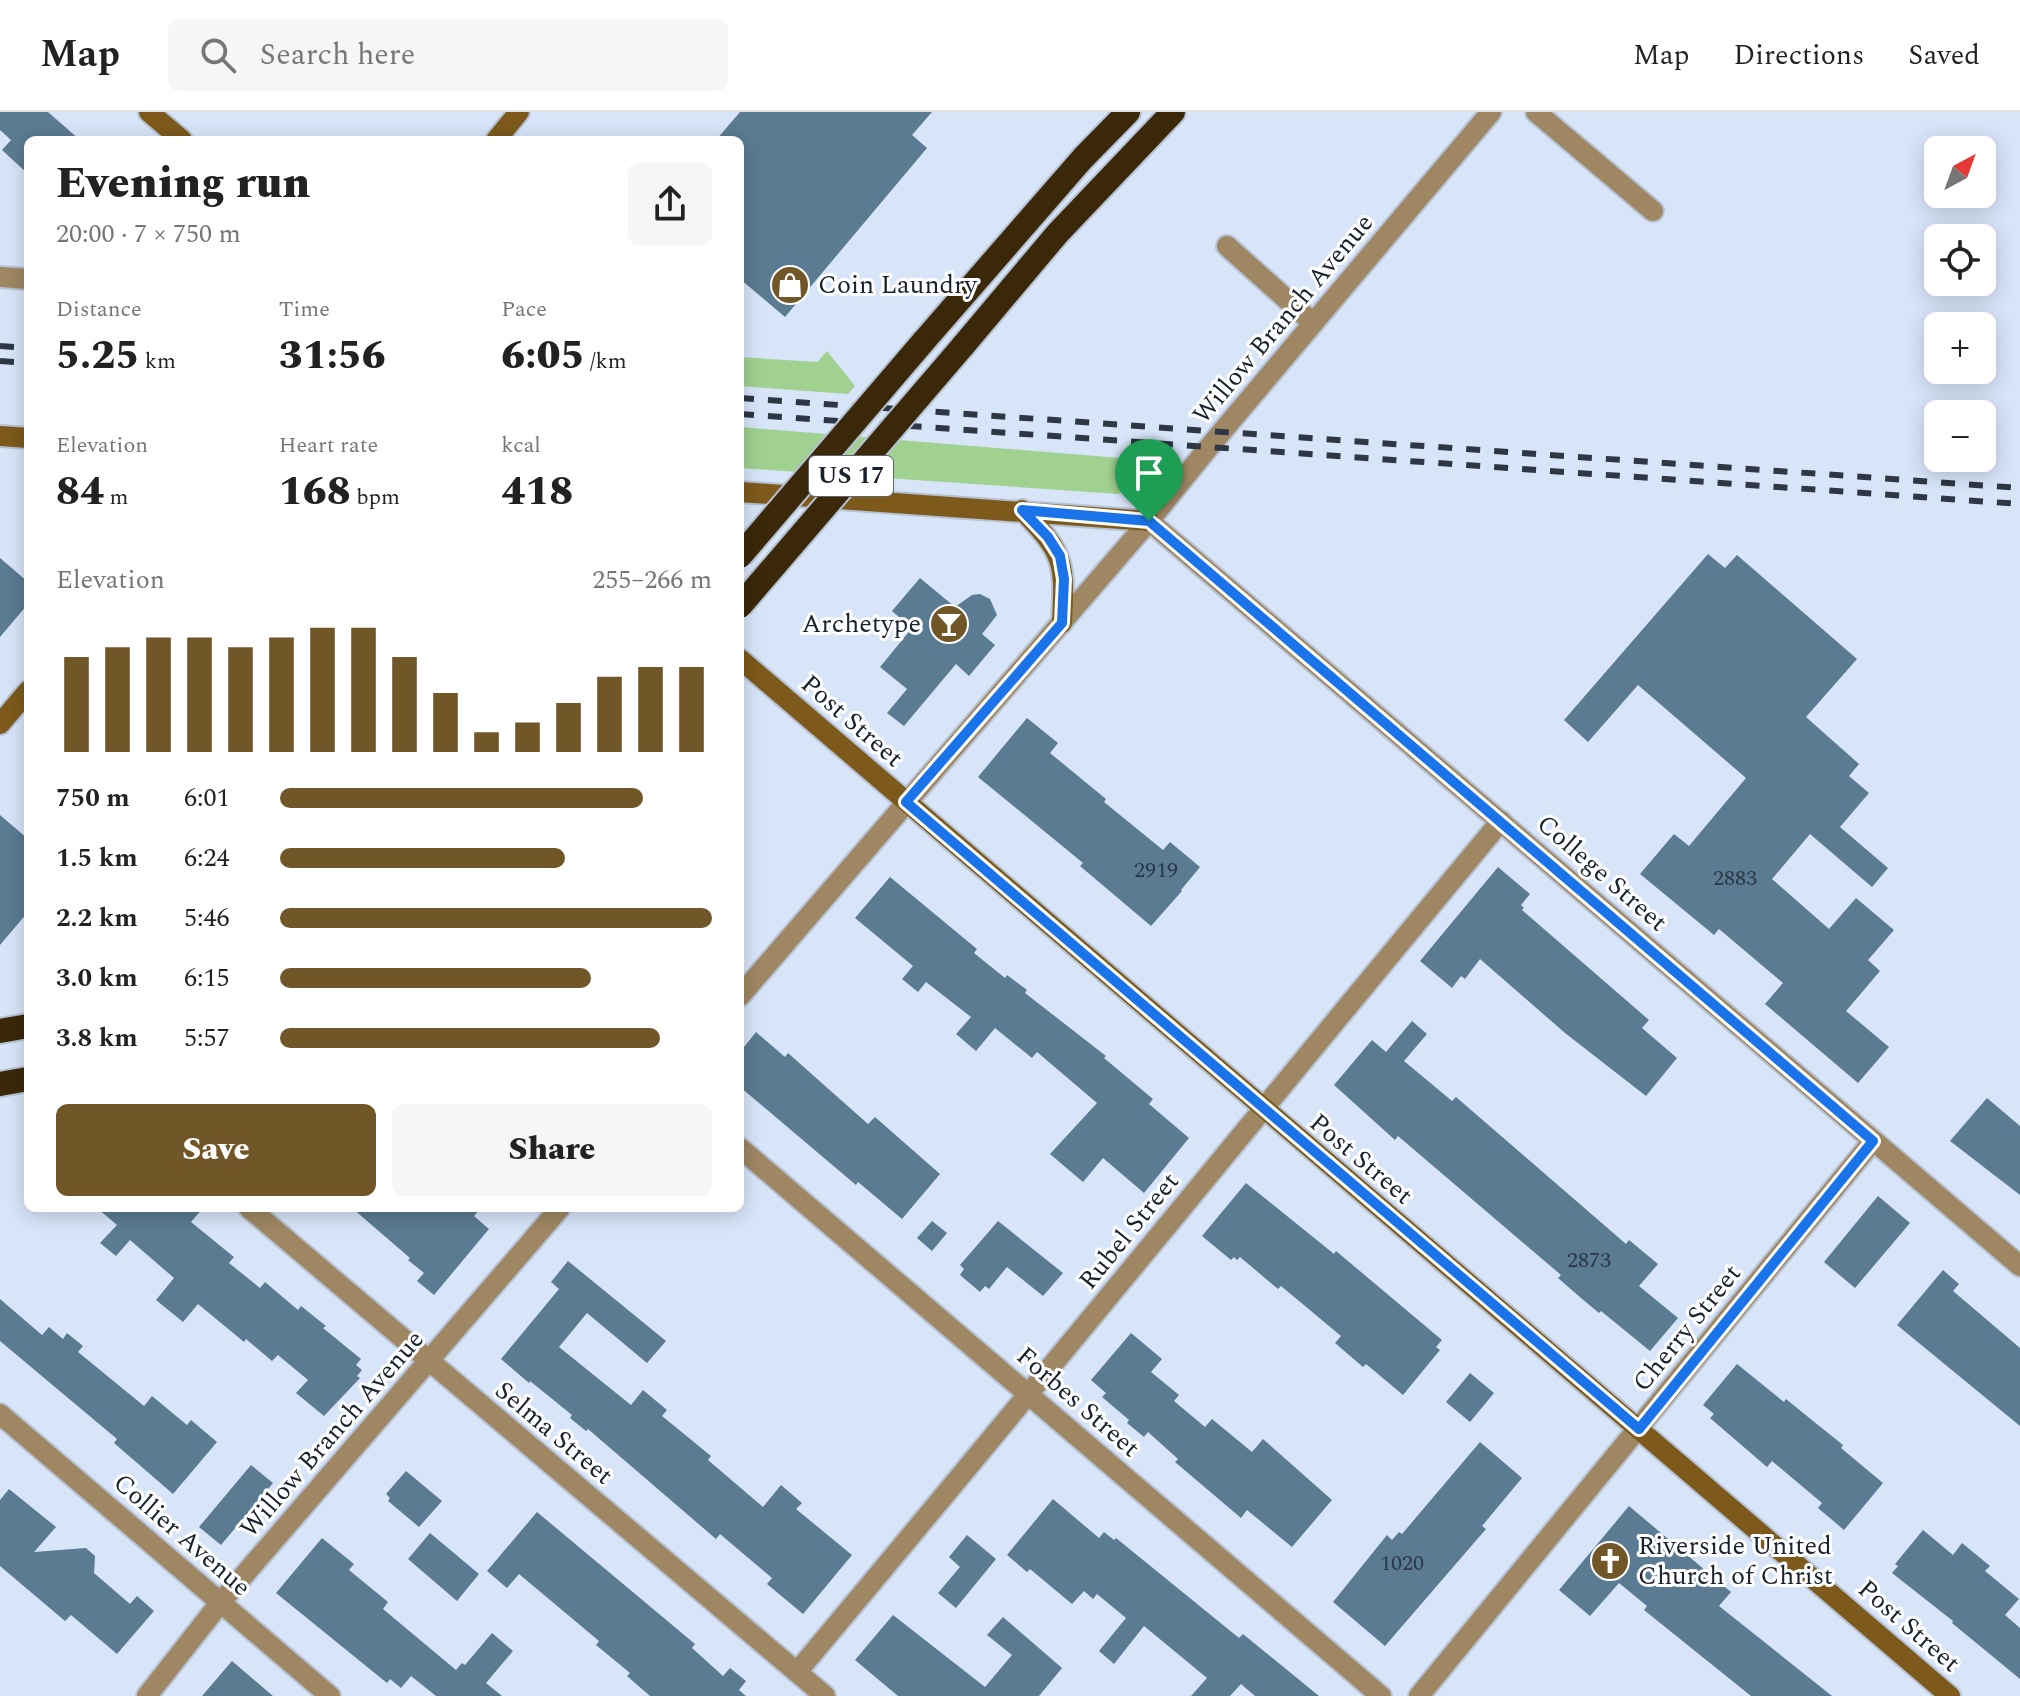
<!DOCTYPE html>
<html lang="en">
<head>
<meta charset="utf-8">
<style>
  body { margin:0; font-family:Spectral,serif; background:#f6f6f6; color:#222; height:100vh; display:flex; flex-direction:column; font-size:30px; white-space:nowrap }
  * { box-sizing:border-box; margin:0 }
  p { font-size:26px; color:#767676 }
  .icon { flex:none; width:44px; height:44px; fill:none; stroke:currentColor; stroke-width:2; stroke-linecap:round; stroke-linejoin:round }
  .map { position:relative; flex:1; overflow:hidden }
  .panel { position:absolute; left:24px; top:24px; width:720px; height:1076px; display:flex; flex-direction:column; background:#fff; border-radius:12px; box-shadow:0 4px 20px #0003 }
  .panel>* { flex:none }
  .needle { width:52px; rotate:41deg }
  .controls { position:absolute; left:1924px; top:24px; display:grid; gap:16px }
  .controls a { display:grid; place-items:center; width:72px; height:72px; border-radius:12px; background:#fff; box-shadow:0 4px 20px #0003; font-size:40px }
  .pin { position:absolute; display:grid; place-items:center; width:68px; height:68px; color:#fff; margin:-82px -34px; border-radius:50% 50% 50% 0; rotate:-45deg; box-shadow:0 0 8px #0007 }
  .pin .icon { rotate:45deg }
  .round { display:grid; place-items:center; flex:none; width:84px; height:84px; border-radius:12px; background:#f6f6f6 }
  .summary { display:flex; align-items:center; justify-content:space-between; height:136px; padding:0 32px }
  h1 { font-size:44px; font-weight:800; line-height:60px }
  .metrics { display:grid; grid-template-columns:repeat(3,1fr); gap:12px; height:136px; padding:8px 32px }
  .metrics div { display:grid; align-content:center }
  .metrics b { font-size:40px; font-weight:800 }
  .metrics small { font-size:22px; font-weight:400 }
  .metrics p { font-size:22px }
  .chart { height:224px; padding:16px 32px }
  .chart p { display:flex; justify-content:space-between }
  .chart svg { width:100%; height:144px; margin-top:8px; stroke:#715628; stroke-width:6 }
  .cta { display:flex; gap:16px; margin-top:auto; padding:16px 32px }
  .cta a { flex:1; height:92px; border-radius:12px; background:#715628; color:#fff; font-size:32px; font-weight:800; line-height:92px; text-align:center }
  .cta a+a { background:#f6f6f6; color:#222 }
  ul { padding:0 32px; list-style:none; font-size:26px }
  li { display:grid; grid-template-columns:128px 96px 1fr; align-items:center; height:60px }
  li i { height:20px; border-radius:10px; background:#715628 }
  header { display:flex; align-items:center; gap:48px; box-sizing:border-box; height:112px; padding:0 40px; background:#fff; border-bottom:2px solid #e0e0e0 }
  header strong { font-size:38px }
  nav { display:flex; gap:44px; margin-inline-start:auto; font-size:28px }
  .search { width:560px; height:72px; background:#f6f6f6; display:flex; align-items:center; gap:20px; box-sizing:border-box; padding:0 28px; border-radius:12px; color:#767676; font-size:30px }
  .map>svg:first-child { display:block }
  .green { fill:#a0d190 }
  .building { fill:#5a7b91 }
  .lines { fill:none; stroke-linecap:round; stroke-linejoin:round }
  .street-casing { stroke:#b6c2d4; stroke-width:24 }
  .secondary-casing { stroke:#b6c2d4; stroke-width:24 }
  .highway-casing { stroke:#b6c2d4; stroke-width:28 }
  .street { stroke:#9f8763; stroke-width:20 }
  .secondary { stroke:#7d5a1c; stroke-width:20 }
  .highway { stroke:#3a2809; stroke-width:24 }
  .rail { stroke:#2f3744; stroke-width:6; stroke-dasharray:14 14; stroke-linecap:butt }
  .highway-bridge-casing { stroke:#b6c2d4; stroke-width:28; stroke-linecap:butt }
  .highway-bridge { stroke:#3a2809; stroke-width:24 }
  .route-casing { stroke:#fff; stroke-width:16 }
  .route { stroke:#1a73e8; stroke-width:10 }
  .labels { text-anchor:middle; dominant-baseline:central; stroke-width:6; stroke-linejoin:round; paint-order:stroke }
  .number-label { font-size:22px; fill:#2a3847 }
  .shield { fill:#fff; stroke:#5f646d; stroke-width:2 }
  .shield-label { font-size:24px; font-weight:bold; fill:#1a222e }
  .poi-label { font-size:26px; fill:#1a222e; stroke:#fff; text-anchor:start }
  .street-label { font-size:26px; fill:#1a222e; stroke:#fff }
</style>
</head>
<body>
<header>
<strong>Map</strong>
<div class="search"><svg class="icon" aria-label="search" viewBox="0 0 24 24"><circle cx="10" cy="10" r="6"/><path d="M15 15l6 6"/></svg>Search here</div>
<nav><a>Map</a><a>Directions</a><a>Saved</a></nav>
</header>
<div class="map">
<svg width="2020" height="1584" viewBox="0 0 2020 1584">
  <rect width="100%" height="100%" fill="#d8e5f9"/>
  <g class="green">
    <path d="M827,239L855,274L848,282L740,274V245L817,250Z"/>
    <path d="M740,315L1170,350L1165,358L1148,373L1143,368L1128,378L1118,382L740,356Z"/>
  </g>
  <g class="building">
    <path d="M0,0H48L80,28H28V62L2,38L11,28L0,18Z"/>
    <path d="M740,0H932L912,23L927,36L785,205L740,167V28H716Z"/>
    <path d="M1708,442L1725,456L1737,443L1857,547L1806,605L1859,652L1849,664L1869,681L1840,715L1888,756L1872,775L1810,722L1772,767L1829,817L1856,786L1894,818L1868,848L1880,859L1846,899L1889,935L1858,971L1765,892L1783,871L1719,817L1714,823L1640,762L1674,722L1689,734L1746,666L1638,573L1588,630L1564,608Z"/>
    <path d="M0,446L28,470V492L0,525Z"/>
    <path d="M920,466L955,495L972,483L980,482L990,487L997,503L982,522L995,533L969,564L956,552L904,614L887,601L907,577L880,555L912,516L892,499Z"/>
    <path d="M1027,606L1058,631L1050,641L1106,687L1104,690L1163,738L1170,730L1200,755L1181,778L1182,779L1151,814L1080,754L1083,751L978,665Z"/>
    <path d="M0,703L28,727V800L0,833Z"/>
    <path d="M1498,755L1530,782L1521,793L1524,796L1522,798L1649,908L1642,916L1677,946L1646,984L1565,921L1480,847L1465,867L1461,864L1452,876L1420,849Z"/>
    <path d="M890,765L977,837L974,841L1005,866L1007,863L1027,878L1025,881L1106,944L1104,946L1153,987L1149,992L1189,1026L1144,1081L1103,1046L1083,1070L1050,1042L1097,991L1037,940L1032,946L995,916L976,939L956,922L971,905L926,870L918,880L902,867L913,854L855,806Z"/>
    <path d="M1412,909L1427,922L1404,949L1452,989L1456,985L1626,1132L1629,1128L1658,1152L1639,1174L1678,1206L1650,1239L1601,1199L1599,1201L1581,1186L1558,1166L1561,1163L1398,1024L1395,1028L1334,973L1372,928L1386,940Z"/>
    <path d="M756,920L785,945L788,941L868,1012L875,1005L940,1062L902,1107L858,1070L856,1073L740,975V940Z"/>
    <path d="M1987,986L2020,1014V1083L1950,1029Z"/>
    <path d="M1246,1071L1334,1142L1336,1139L1442,1228L1436,1235L1440,1238L1403,1283L1366,1252L1363,1255L1335,1231L1341,1224L1281,1174L1278,1177L1240,1145L1237,1148L1234,1145L1231,1148L1202,1124Z"/>
    <path d="M1878,1084L1910,1111L1855,1176L1824,1150Z"/>
    <path d="M97,1096H203L191,1110L234,1145L229,1151L260,1176L265,1170L298,1198L301,1194L326,1214L323,1216L361,1247L356,1253L362,1258L357,1264L360,1266L324,1304L296,1281L308,1268L278,1243L272,1249L246,1227L244,1230L198,1192L183,1210L156,1188L174,1166L130,1128L116,1144L100,1131L117,1113Z"/>
    <path d="M352,1096H481L474,1104L489,1117L434,1183L417,1169L424,1161L408,1148L410,1146Z"/>
    <path d="M932,1109L947,1121L932,1139L917,1126Z"/>
    <path d="M998,1109L1063,1161L1043,1184L1007,1155L989,1177L985,1174L980,1180L960,1163L964,1157L960,1153Z"/>
    <path d="M568,1149L666,1229L647,1251L587,1201L559,1235L631,1293L643,1278L667,1298L662,1304L711,1344L708,1348L763,1395L781,1373L802,1391L796,1397L852,1443L803,1502L767,1472L772,1466L720,1422L716,1427L588,1317L586,1319L570,1306L572,1303L530,1269L529,1271L501,1247L559,1177L551,1170Z"/>
    <path d="M1943,1158L1959,1172L1953,1179L2020,1236V1314L1897,1213Z"/>
    <path d="M0,1187L42,1223L49,1215L63,1227L67,1221L83,1234L78,1240L144,1294L152,1284L187,1313L191,1308L217,1330L173,1382L114,1331L117,1327L0,1229Z"/>
    <path d="M1131,1221L1162,1247L1151,1260L1179,1283L1174,1289L1205,1315L1212,1307L1252,1340L1263,1327L1332,1388L1292,1435L1247,1398L1241,1406L1175,1350L1178,1347L1148,1320L1144,1325L1127,1311L1129,1308L1102,1285L1106,1281L1091,1268Z"/>
    <path d="M1737,1252L1784,1290L1786,1287L1818,1313L1843,1333L1841,1336L1883,1371L1844,1418L1818,1396L1822,1391L1772,1349L1767,1355L1710,1306L1714,1302L1703,1293Z"/>
    <path d="M1470,1261L1494,1281L1470,1310L1446,1290Z"/>
    <path d="M1480,1330L1522,1366L1482,1414L1486,1417L1385,1534L1333,1490L1387,1423L1392,1428L1399,1420L1402,1422Z"/>
    <path d="M251,1353L273,1371L221,1433L199,1415Z"/>
    <path d="M406,1359L442,1389L419,1415L388,1389L390,1386L386,1382Z"/>
    <path d="M9,1377L56,1415L34,1440L86,1436L95,1444L94,1461L130,1492L137,1484L154,1499L117,1542L71,1503L65,1509L0,1454V1388Z"/>
    <path d="M1053,1387L1099,1426L1104,1420L1114,1428L1116,1426L1239,1526L1243,1522L1319,1584H1255L1241,1572L1230,1584H1191L1207,1566L1144,1514L1114,1552L1099,1539L1126,1506L1097,1482L1093,1487L1084,1479L1072,1492L1030,1457L1027,1460L1007,1443Z"/>
    <path d="M1629,1394L1731,1480L1719,1494L1832,1584H1751L1644,1498L1647,1494L1619,1471L1590,1504L1559,1478Z"/>
    <path d="M537,1400L695,1532L692,1536L723,1564L730,1556L746,1569L739,1578L746,1584H650L627,1564L630,1561L596,1533L599,1529L519,1462L507,1476L487,1459Z"/>
    <path d="M1923,1418L1953,1443L1962,1431L1990,1454L1985,1459L2019,1487L2005,1503L2020,1516V1567L1952,1511L1953,1509L1892,1461L1898,1454L1895,1452Z"/>
    <path d="M430,1421L479,1462L457,1489L408,1447Z"/>
    <path d="M967,1423L996,1447L956,1496L938,1481L960,1455L949,1445Z"/>
    <path d="M322,1426L354,1452L349,1458L388,1490L383,1497L456,1558L462,1551L465,1553L492,1521L513,1539L486,1571L502,1584H436L411,1564L401,1576L390,1567L387,1571L276,1481Z"/>
    <path d="M893,1503L985,1575L1012,1543L987,1523L1003,1505L1062,1556L1039,1584H898L855,1548Z"/>
    <path d="M232,1549L273,1584H202Z"/>
  </g>
  <g class="lines">
    <g class="street-casing">
      <g id="street">
        <path d="M1536,0L1653,99"/>
        <path d="M1227,134L1313,211"/>
        <path d="M0,165L28,167"/>
        <path d="M1149,409L2020,1154"/>
        <path d="M740,884L1149,409L1209,335L1491,0"/>
        <path d="M740,1036L1381,1584"/>
        <path d="M249,1096L825,1584"/>
        <path d="M0,1302L330,1584"/>
        <path d="M797,1560C1034,1278 1266,992 1501,709"/>
        <path d="M147,1584L220,1491L560,1096"/>
        <path d="M1419,1584L1873,1029"/>
      </g>
    </g>
    <g class="secondary-casing">
      <g id="secondary">
        <path d="M149,0L182,28"/>
        <path d="M496,28L519,0"/>
        <path d="M0,324L28,326"/>
        <path d="M740,380L1149,409"/>
        <path d="M1022,398C1065,442 1065,451 1062,511"/>
        <path d="M740,547L1950,1584"/>
        <path d="M0,612L28,579"/>
      </g>
    </g>
    <g class="highway-casing">
      <g id="highway">
        <path d="M923,230L1083,46L1128,0"/>
        <path d="M962,235L1057,122L1173,0"/>
        <path d="M0,919L28,914"/>
        <path d="M0,972L28,967"/>
      </g>
    </g>
    <use href="#street" class="street"/>
    <use href="#secondary" class="secondary"/>
    <use href="#highway" class="highway"/>
    <g class="rail">
      <path d="M0,234L28,236"/>
      <path d="M0,249L28,251"/>
      <path d="M740,286L2020,376"/>
      <path d="M740,302L2020,392"/>
    </g>
    <g class="highway-bridge-casing">
      <g id="highway-bridge">
        <path d="M740,444L923,230"/>
        <path d="M740,494L962,235"/>
      </g>
    </g>
    <use href="#highway-bridge" class="highway-bridge"/>
  </g>
  <g class="lines">
    <g class="route-casing">
      <path id="route" d="M1022,398L1149,409L1873,1029L1639,1317L906,690L1062,511L1064,467L1060,444L1048,425Z"/>
    </g>
    <use href="#route" class="route"/>
  </g>
  <defs>
    <g id="shop-disc" transform="scale(2)"><circle r="9.5" fill="#715628" stroke="#fff"/><path d="M-5-2.5h2.3a2.7 3.5 0 0 1 5.4 0H5L5.5 6h-11ZM-1.5-2.5h3a1.5 2.3 0 0 0-3 0Z" fill="#fff"/></g>
    <g id="bar-disc" transform="scale(2)"><circle r="9.5" fill="#715628" stroke="#fff"/><path d="M-6-5H6L.8 .8V4.5H3.5V6h-7V4.5H-.8V.8Z" fill="#fff"/></g>
    <g id="church-disc" transform="scale(2)"><circle r="9.5" fill="#715628" stroke="#fff"/><path d="M-1.2-6h2.4v3.5h3.3v2.4h-3.3V6h-2.4V-.1h-3.3v-2.4h3.3Z" fill="#fff"/></g>
  </defs>
  <g fill-rule="evenodd">
    <use href="#shop-disc" x="790" y="173"/>
    <use href="#bar-disc" x="949" y="512"/>
    <use href="#church-disc" x="1610" y="1449"/>
  </g>
  <g class="labels">
    <g class="number-label">
      <text x="1156" y="758">2919</text>
      <text x="1735" y="766">2883</text>
      <text x="1589" y="1148">2873</text>
      <text x="1402" y="1451">1020</text>
    </g>
    <rect class="shield" x="809" y="344" width="84" height="40" rx="6"/>
    <g class="shield-label">
      <text x="851" y="364">US 17</text>
    </g>
    <g class="poi-label">
      <text x="818" y="173">Coin Laundry</text>
      <text x="921" y="512" text-anchor="end">Archetype</text>
      <text x="1638" y="1434">Riverside United<tspan x="1638" dy="30">Church of Christ</tspan></text>
    </g>
    <g class="street-label">
      <text transform="translate(1283 207) rotate(-50)">Willow Branch Avenue</text>
      <text transform="translate(852 609) rotate(41)">Post Street</text>
      <text transform="translate(1602 761) rotate(41)">College Street</text>
      <text transform="translate(1361 1047) rotate(40)">Post Street</text>
      <text transform="translate(1129 1119) rotate(-51)">Rubel Street</text>
      <text transform="translate(1687 1216) rotate(-51)">Cherry Street</text>
      <text transform="translate(1078 1290) rotate(41)">Forbes Street</text>
      <text transform="translate(554 1321) rotate(40)">Selma Street</text>
      <text transform="translate(332 1322) rotate(-49)">Willow Branch Avenue</text>
      <text transform="translate(182 1423) rotate(41)">Collier Avenue</text>
      <text transform="translate(1909 1514) rotate(41)">Post Street</text>
    </g>
  </g>
</svg>
<div class="controls">
<a><svg class="needle" viewBox="-14 -14 28 28"><path d="M0-13l5 13h-10z" fill="#e53935"/><path d="M0 13l5-13h-10z" fill="#767676"/></svg></a>
<a><svg class="icon" aria-label="locate" viewBox="0 0 24 24"><circle cx="12" cy="12" r="6"/><path d="M12 2v4M12 18v4M2 12h4M18 12h4"/></svg></a>
<a>+</a>
<a>−</a>
</div>
<div class="pin" style="left:1149px;top:409px;background:#1e9e55"><svg class="icon" aria-label="arrive" viewBox="0 0 24 24"><path d="M6 21V4h12l-3 4 3 4H6"/></svg></div>
<section class="panel">
<div class="summary"><div><h1>Evening run</h1><p>20:00 · 7 × 750 m</p></div><a class="round"><svg class="icon" aria-label="share" viewBox="0 0 24 24"><path d="M12 15V3M7 8l5-5 5 5M5 13v7h14v-7"/></svg></a></div>
<div class="metrics">
<div><p>Distance</p><b>5.25<small> km</small></b></div>
<div><p>Time</p><b>31:56</b></div>
<div><p>Pace</p><b>6:05<small> /km</small></b></div>
</div>
<div class="metrics">
<div><p>Elevation</p><b>84<small> m</small></b></div>
<div><p>Heart rate</p><b>168<small> bpm</small></b></div>
<div><p>kcal</p><b>418</b></div>
</div>
<div class="chart"><p><span>Elevation</span>255–266 m</p>
<svg viewBox="0 0 160 44" preserveAspectRatio="none"><path d="M5 44V15M15 44V12M25 44V9M35 44V9M45 44V12M55 44V9M65 44V6M75 44V6M85 44V15M95 44V26M105 44V38M115 44V35M125 44V29M135 44V21M145 44V18M155 44V18"/></svg>
</div>
<ul>
<li><b>750 m</b>6:01<i style="width:84%"></i></li>
<li><b>1.5 km</b>6:24<i style="width:66%"></i></li>
<li><b>2.2 km</b>5:46<i style="width:100%"></i></li>
<li><b>3.0 km</b>6:15<i style="width:72%"></i></li>
<li><b>3.8 km</b>5:57<i style="width:88%"></i></li>
</ul>
<div class="cta"><a>Save</a><a>Share</a></div>
</section>
</div>
</body>
</html>
